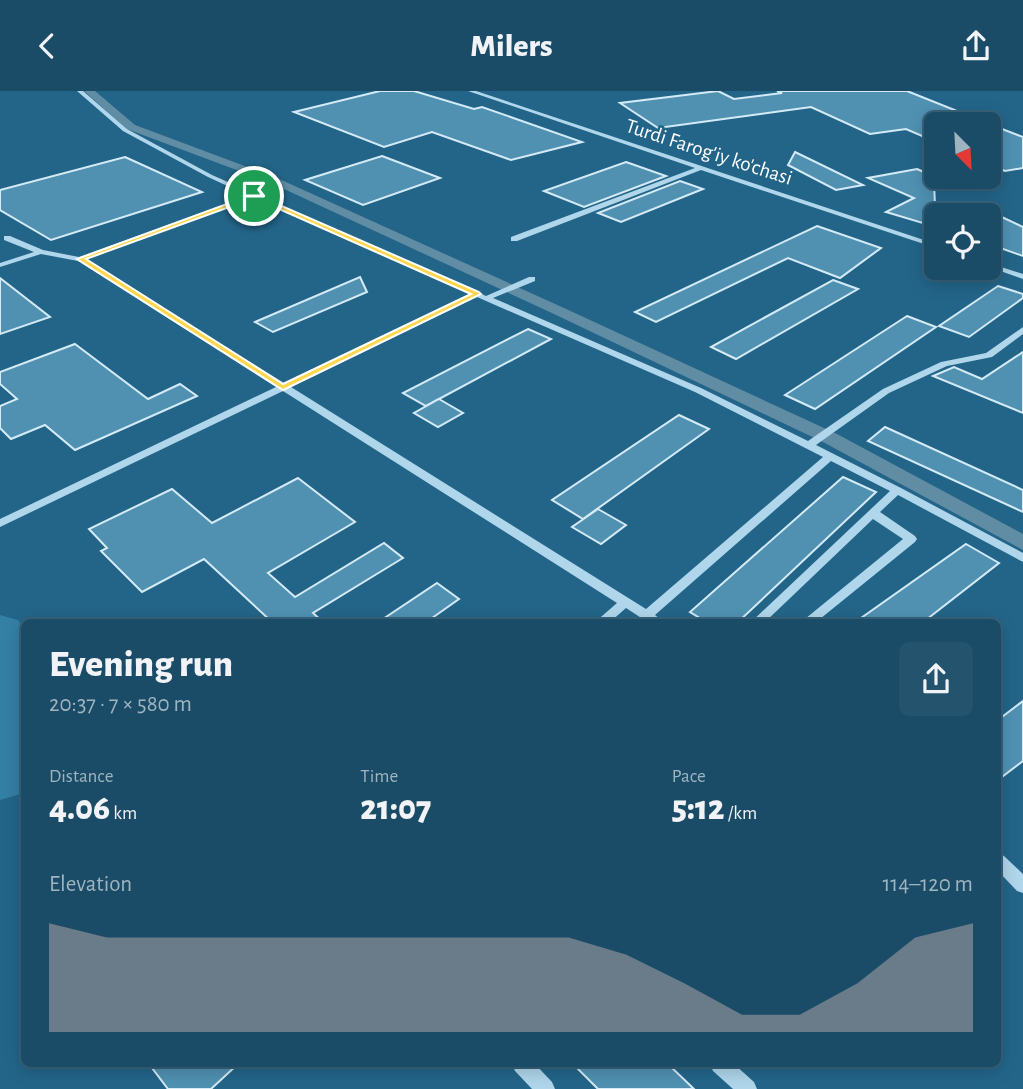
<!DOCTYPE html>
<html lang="en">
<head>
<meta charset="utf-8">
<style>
  body { margin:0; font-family:"Alegreya Sans",sans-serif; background:#23536d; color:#f1f3f6; height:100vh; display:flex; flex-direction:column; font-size:26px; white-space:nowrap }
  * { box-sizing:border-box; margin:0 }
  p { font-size:23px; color:#9fb4c0 }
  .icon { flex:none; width:38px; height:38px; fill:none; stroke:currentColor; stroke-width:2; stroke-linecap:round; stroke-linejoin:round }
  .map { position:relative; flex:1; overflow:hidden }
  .panel { position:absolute; left:21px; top:528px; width:980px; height:448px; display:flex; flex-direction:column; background:#1a4c67; border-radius:10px; box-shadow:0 4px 18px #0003,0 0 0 2px #38637b }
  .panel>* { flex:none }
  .needle { width:46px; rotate:156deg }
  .fabs { position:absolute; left:924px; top:21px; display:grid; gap:14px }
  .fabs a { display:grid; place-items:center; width:77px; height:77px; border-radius:10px; background:#1a4c67; box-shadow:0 4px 18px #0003,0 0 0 2px #38637b; font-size:35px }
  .pin { position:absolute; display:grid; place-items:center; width:60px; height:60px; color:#fff; margin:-30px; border:4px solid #fff; border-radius:50%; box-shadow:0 2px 7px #0007 }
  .round { display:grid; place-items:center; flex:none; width:74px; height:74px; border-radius:10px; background:#23536d }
  .head { display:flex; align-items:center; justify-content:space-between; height:119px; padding:0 28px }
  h1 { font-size:38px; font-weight:800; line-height:52px }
  .figures { display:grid; grid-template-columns:repeat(3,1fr); gap:10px; height:119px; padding:7px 28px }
  .figures div { display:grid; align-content:center }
  .figures b { font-size:35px; font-weight:800 }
  .figures small { font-size:19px; font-weight:400 }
  .figures p { font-size:19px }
  .chart { height:196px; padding:14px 28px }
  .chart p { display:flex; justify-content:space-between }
  .chart svg { width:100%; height:126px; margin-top:7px; fill:#8c9099; opacity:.7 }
  header { display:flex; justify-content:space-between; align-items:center; height:91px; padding:0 28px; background:#1a4c67; font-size:32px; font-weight:800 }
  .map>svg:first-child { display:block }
  .green { fill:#347fa4 }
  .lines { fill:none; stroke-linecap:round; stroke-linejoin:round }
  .canal { fill:#618da4; fill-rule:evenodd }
  .building { fill:#5091b2; stroke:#d4ebf7; stroke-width:2 }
  .minor { fill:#afd6ea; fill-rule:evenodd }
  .route { fill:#ffd54a; stroke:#fff; stroke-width:2; fill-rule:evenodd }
  .labels { text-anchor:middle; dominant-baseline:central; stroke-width:5; stroke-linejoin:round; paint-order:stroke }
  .far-street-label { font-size:21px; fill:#fff; stroke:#236589 }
</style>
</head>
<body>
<header><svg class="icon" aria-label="back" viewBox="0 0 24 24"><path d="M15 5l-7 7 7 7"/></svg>Milers<svg class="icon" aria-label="share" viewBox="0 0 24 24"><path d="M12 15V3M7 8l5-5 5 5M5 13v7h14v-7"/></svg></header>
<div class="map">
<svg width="1023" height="998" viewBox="0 0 1023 998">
  <rect width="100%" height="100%" fill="#236589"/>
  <path class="green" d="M0,524L18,529L24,537V702L0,709Z"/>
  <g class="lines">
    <path class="canal" d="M84,0H95L135,34L277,87L564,217L837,343L1023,443V459L823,351L554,223L269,91L127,38Z"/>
  </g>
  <g class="building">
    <path d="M380,0H414L474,18L482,16L582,51L511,69L432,41L384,56L294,21Z"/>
    <path d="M718,0L734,8L782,2L777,0H907L977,28L936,33V51L906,38L870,43L811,16L658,37L620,12Z"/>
    <path d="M989,33L1023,46V77L1005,80L989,73Z"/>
    <path d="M795,61L863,94L836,99L788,74Z"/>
    <path d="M382,65L440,87L363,114L305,89Z"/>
    <path d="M125,66L202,101L51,149L0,119V99Z"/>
    <path d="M626,71L666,85L584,116L544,100Z"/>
    <path d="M917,78L944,90L934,92L936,136L886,121L914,107L868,87Z"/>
    <path d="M680,90L703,98L621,131L598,122Z"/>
    <path d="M989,120L1023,136V165L989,153Z"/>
    <path d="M817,135L881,157L840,187L788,167L656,231L635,221Z"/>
    <path d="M360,186L367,201L273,241L255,231Z"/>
    <path d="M0,187L50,226L0,243Z"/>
    <path d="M833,189L858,198L736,268L711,256Z"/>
    <path d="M998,195L1023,203V207L969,246L939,235Z"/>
    <path d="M907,225L936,236L815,318L785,304Z"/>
    <path d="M528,238L551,248L426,315L403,302Z"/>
    <path d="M75,253L148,308L180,293L197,305L75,359L45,334L11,348L0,337V315L17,308L0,293V281Z"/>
    <path d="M1023,261V322L933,285L954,276L982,288Z"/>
    <path d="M439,308L463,322L438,336L414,322Z"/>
    <path d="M679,324L709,338L583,428L552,409Z"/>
    <path d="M885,336L1023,399V421L868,350Z"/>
    <path d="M843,386L876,401L737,532H708L690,521Z"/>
    <path d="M298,387L355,431L268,482L295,506L384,452L403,467L313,522L324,532H273L204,468L142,501L101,460L107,457L89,438L172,398L212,432Z"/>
    <path d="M598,418L626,434L601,453L572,436Z"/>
    <path d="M966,453L999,472L922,532H854Z"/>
    <path d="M437,492L459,508L425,532H377Z"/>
    <path d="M1023,610V670L998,689V629Z"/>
    <path d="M149,973H238L211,998H168Z"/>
    <path d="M573,973H668L694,998H598Z"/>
  </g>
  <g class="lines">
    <g class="minor">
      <path d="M77,0H83L127,38L212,84L486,205L529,186H535V190L493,207L701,297L808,350L883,298L941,271L986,262L1023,236V243L992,266L947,275L889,302L816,354L901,397L1023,462V471L898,404L880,421L915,445L917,448L915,451L815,532H800L903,448L873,428L764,532H750L890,400L831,370L655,524L665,532H649L626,517L609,532H594L617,512L283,300L0,436V428L276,296L78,170L41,163L0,176V172L34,161L4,149V145H10L43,159L79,166L249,105L208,86L123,40ZM254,107L470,203L284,292L86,168ZM477,206L695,301L823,366L646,518L291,296Z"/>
      <path d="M468,0H476L936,153V157L701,79L517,150H511V146L695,77Z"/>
      <path d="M989,172L1023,183V188L989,176Z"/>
      <path d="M998,762L1004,765L1023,783V802L1017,800L998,780Z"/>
      <path d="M512,973H535L552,991L555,998H532L515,980Z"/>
      <path d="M710,973H734L754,991L757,998H733L713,980Z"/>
    </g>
  </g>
  <path class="route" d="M254,103L479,201L481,203L283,299L77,168ZM254,107L471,203L283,293L86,168Z"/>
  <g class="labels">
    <g class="far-street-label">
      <text transform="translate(709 61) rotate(18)">Turdi Farog'iy ko'chasi</text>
    </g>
  </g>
</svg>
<div class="fabs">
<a><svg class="needle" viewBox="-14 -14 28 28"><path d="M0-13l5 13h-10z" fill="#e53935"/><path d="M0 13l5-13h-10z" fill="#9fb4c0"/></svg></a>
<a><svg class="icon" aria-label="locate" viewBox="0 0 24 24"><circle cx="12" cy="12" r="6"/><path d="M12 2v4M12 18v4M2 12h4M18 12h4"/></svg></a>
</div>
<div class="pin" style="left:254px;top:105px;background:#1e9e55"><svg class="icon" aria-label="arrive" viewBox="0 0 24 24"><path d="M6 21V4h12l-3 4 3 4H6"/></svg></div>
<section class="panel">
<div class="head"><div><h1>Evening run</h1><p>20:37 · 7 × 580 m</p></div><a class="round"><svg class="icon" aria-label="share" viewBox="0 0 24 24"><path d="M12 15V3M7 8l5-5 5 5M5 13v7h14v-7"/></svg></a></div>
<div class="figures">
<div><p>Distance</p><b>4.06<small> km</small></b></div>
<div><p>Time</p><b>21:07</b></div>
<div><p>Pace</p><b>5:12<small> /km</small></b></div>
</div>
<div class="chart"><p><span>Elevation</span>114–120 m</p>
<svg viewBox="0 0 160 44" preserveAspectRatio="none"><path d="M0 44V6L10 11L20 11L30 11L40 11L50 11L60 11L70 11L80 11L90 11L100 17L110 27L120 38L130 38L140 27L150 11L160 6V44z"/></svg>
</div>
</section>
</div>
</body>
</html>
